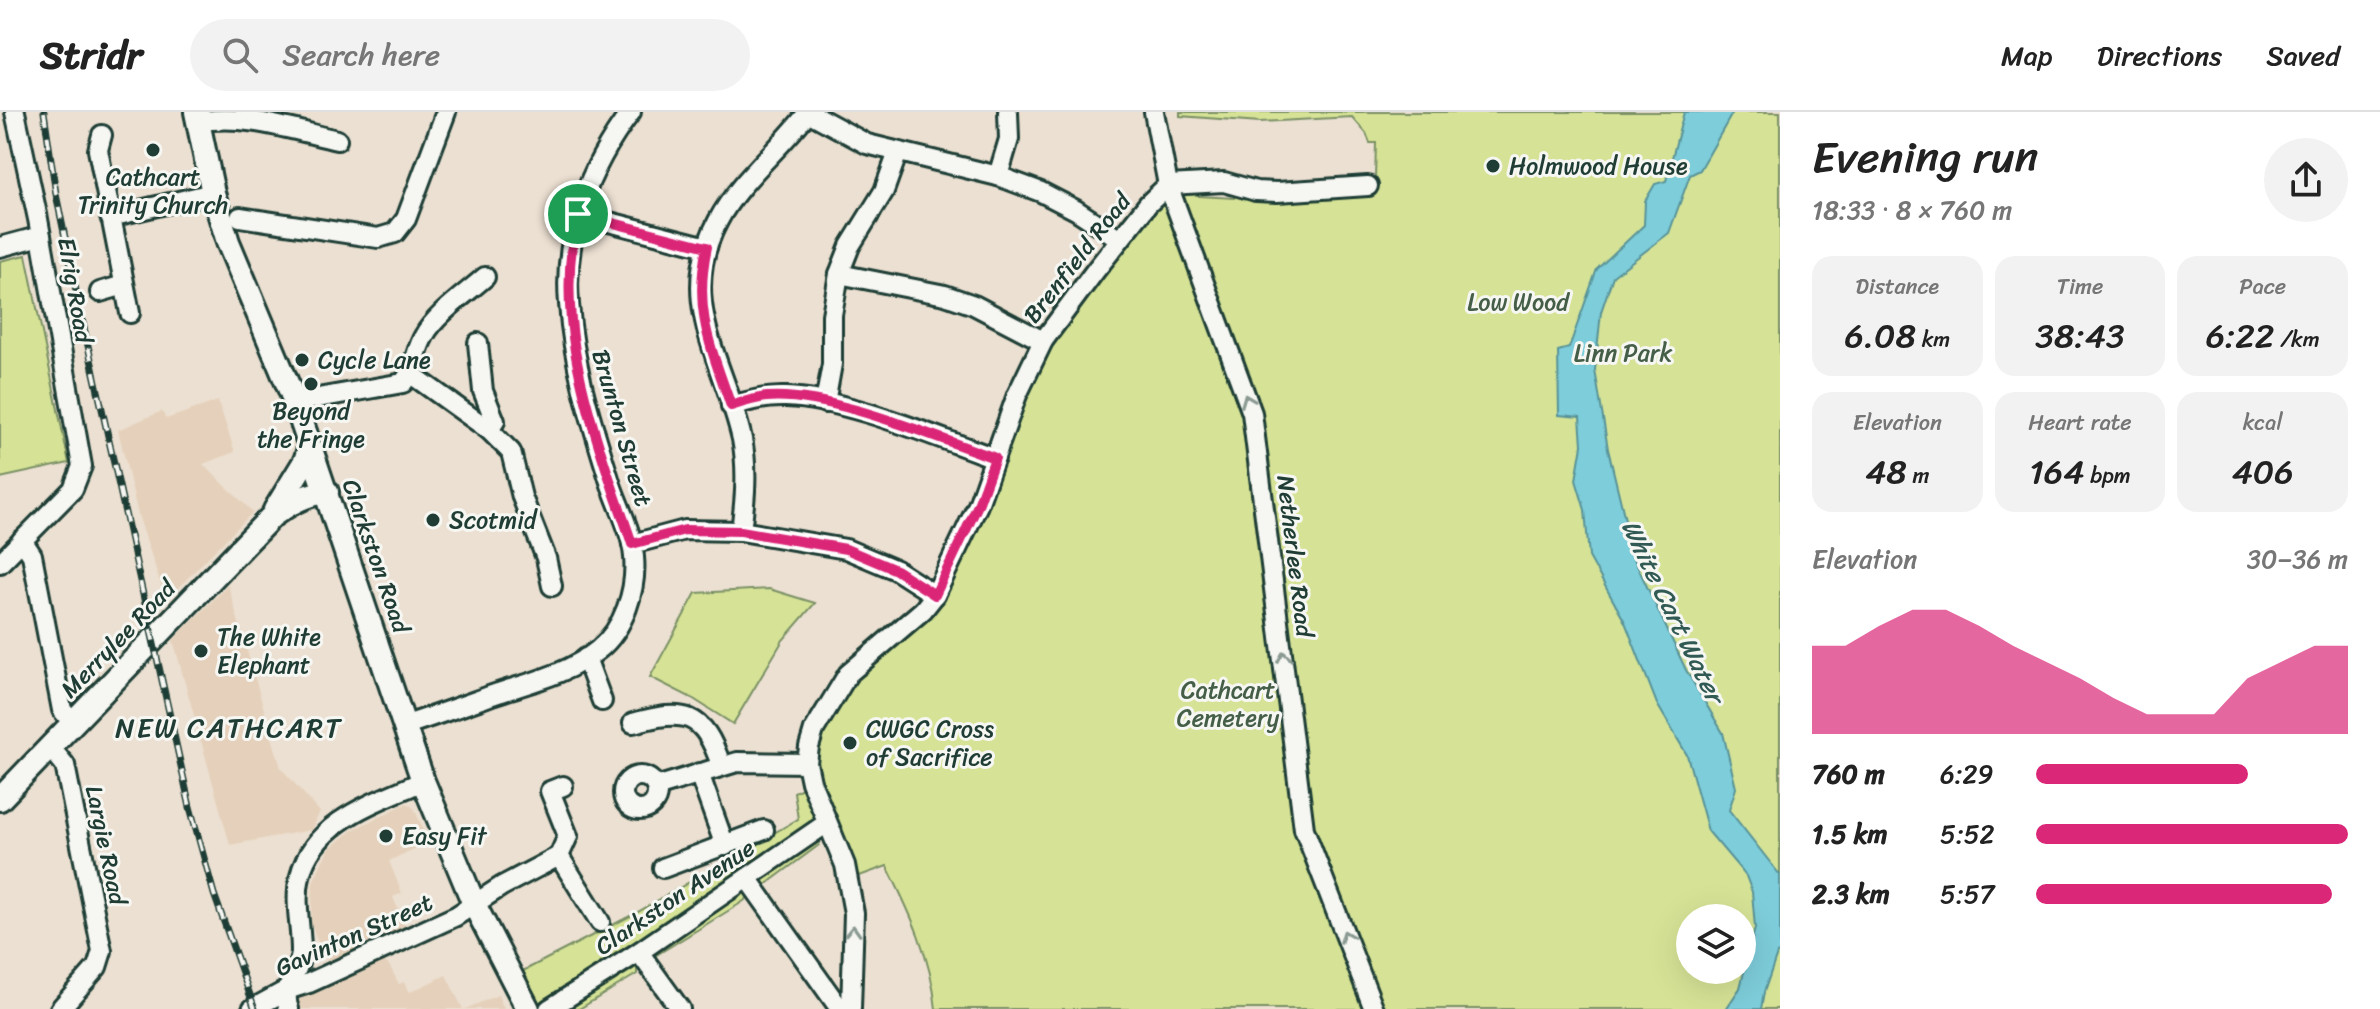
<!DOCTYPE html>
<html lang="en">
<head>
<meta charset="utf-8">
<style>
  body { margin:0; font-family:Sriracha,sans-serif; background:#f2f2f2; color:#222; height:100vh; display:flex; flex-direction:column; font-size:30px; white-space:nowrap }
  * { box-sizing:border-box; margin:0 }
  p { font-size:26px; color:#767676 }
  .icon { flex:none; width:44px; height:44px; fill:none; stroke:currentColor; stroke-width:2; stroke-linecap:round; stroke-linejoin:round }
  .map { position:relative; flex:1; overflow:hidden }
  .drawer { display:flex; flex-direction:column; background:#fff; width:600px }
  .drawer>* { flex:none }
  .fabs { position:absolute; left:1676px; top:792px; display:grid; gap:16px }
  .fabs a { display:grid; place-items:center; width:80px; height:80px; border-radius:50%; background:#fff; box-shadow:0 8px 32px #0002; font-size:40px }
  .pin { position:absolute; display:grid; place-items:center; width:68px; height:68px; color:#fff; margin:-34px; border:4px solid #fff; border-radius:50%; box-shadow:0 2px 8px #0007 }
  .round { display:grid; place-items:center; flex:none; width:84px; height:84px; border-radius:42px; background:#f2f2f2 }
  .overview { display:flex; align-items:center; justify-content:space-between; height:136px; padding:0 32px }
  h1 { font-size:44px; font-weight:600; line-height:60px }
  .stats { display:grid; grid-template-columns:repeat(3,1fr); gap:12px; height:136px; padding:8px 32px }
  .stats div { display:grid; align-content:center; border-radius:20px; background:#f2f2f2; text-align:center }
  .stats b { font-size:34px; font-weight:600 }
  .stats small { font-size:22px; font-weight:400 }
  .stats p { font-size:22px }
  .chart { height:224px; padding:16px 32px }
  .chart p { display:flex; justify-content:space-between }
  .chart svg { width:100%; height:144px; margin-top:8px; fill:#db2777; opacity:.7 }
  ul { padding:0 32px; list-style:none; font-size:26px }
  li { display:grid; grid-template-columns:128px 96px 1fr; align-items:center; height:60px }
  li i { height:20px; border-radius:10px; background:#db2777 }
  header { display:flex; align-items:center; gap:48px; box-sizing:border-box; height:112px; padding:0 40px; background:#fff; border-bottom:2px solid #e0e0e0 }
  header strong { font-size:38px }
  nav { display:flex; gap:44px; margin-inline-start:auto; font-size:28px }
  .search { width:560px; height:72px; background:#f2f2f2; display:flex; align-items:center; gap:20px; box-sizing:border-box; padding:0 28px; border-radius:44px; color:#767676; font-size:30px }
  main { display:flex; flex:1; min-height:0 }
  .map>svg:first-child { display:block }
  .built { fill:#e5d1bb }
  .green { fill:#d6e396; stroke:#7a9065; stroke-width:2; fill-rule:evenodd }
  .water { fill:#7ecdda; stroke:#589398; stroke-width:2 }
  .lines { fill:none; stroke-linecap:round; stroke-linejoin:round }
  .minor-casing { stroke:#1f3d34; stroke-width:24 }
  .major-casing { stroke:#1f3d34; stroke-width:28 }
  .minor { stroke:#f6f6f2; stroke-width:18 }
  .major { stroke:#f6f6f2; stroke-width:22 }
  .rail-casing { stroke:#1f3d34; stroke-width:7 }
  .rail { stroke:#f6f6f2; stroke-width:4; stroke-dasharray:12; stroke-linecap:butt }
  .oneway { stroke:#8a9a93 }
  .route-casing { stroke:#fff; stroke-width:16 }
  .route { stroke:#db2777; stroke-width:10 }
  .poi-dot { fill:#1f3d34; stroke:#f6f6f2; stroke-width:3 }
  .labels { text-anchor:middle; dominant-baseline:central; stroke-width:6; stroke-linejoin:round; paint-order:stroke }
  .poi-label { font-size:24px; fill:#1f3d34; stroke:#f6f6f2; text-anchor:start }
  .street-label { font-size:24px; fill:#1f3d34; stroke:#f6f6f2 }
  .park-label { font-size:24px; fill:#445e48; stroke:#f6f6f2 }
  .water-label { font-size:26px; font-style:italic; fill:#325a55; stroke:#f6f6f2 }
  .quarter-label { font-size:28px; letter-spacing:2px; fill:#1f3d34; stroke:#f6f6f2 }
</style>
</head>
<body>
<header>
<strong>Stridr</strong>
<div class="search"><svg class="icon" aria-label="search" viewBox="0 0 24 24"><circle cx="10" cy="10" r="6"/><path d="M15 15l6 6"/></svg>Search here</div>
<nav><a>Map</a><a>Directions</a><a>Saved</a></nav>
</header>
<main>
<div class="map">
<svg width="1780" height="897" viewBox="0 0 1780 897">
  <rect width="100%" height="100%" fill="#ece0d2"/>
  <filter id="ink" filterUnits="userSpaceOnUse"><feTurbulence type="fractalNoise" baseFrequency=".0125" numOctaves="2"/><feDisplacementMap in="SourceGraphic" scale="16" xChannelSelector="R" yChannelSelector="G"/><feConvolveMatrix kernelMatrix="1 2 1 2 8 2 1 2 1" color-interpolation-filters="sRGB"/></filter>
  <g filter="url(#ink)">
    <g class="built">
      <path d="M218,289L235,340L203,352L253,400L166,488L138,403L118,318L162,299L166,307Z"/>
      <path d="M228,473L281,656L320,700L311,718L230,733L173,528Z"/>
      <path d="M407,691L414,696L429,730L389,749L402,781L393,785L408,821L347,847L331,851L323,843L311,812L313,770L323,748L330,736L352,718Z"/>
      <path d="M383,848L389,853L399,872L404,870L410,880L446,863L463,897H299L294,887Z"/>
      <path d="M498,883L504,897H465Z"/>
    </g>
    <g class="green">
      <path d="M1180,0H1780V897H936C931,845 910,800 887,754L854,766L819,672L815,638L824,613L860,561L918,514L1023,284L1058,219L1160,92L1197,78L1199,84L1234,86V78L1253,90L1369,82L1371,67L1375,66L1376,31H1370L1366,21L1352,5L1260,10L1180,4ZM1690,806H1742V858H1690Z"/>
      <path d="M26,143L69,351L0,366V149Z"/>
      <path d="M769,477L815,491L783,528L733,612L692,586L650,565L696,481Z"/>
      <path d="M802,676L821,703L819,733L741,791L637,855V862L579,897H542L519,861L636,801L798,707L794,680Z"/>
    </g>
    <path class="water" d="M1684,0H1733L1700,58L1690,63L1669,121L1613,164L1601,200L1595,258L1608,337L1635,449L1686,558L1723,621L1736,676L1729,698L1780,763V840L1777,842L1764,880L1761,897H1726L1740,876L1755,816L1752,780L1746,764L1708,719L1687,643L1657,592L1625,510L1589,445L1585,398L1576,368L1582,333L1580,305L1559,303L1558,239L1569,236L1597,157L1644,113L1645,89L1655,72L1666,69Z"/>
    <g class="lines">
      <g class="minor-casing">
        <g id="minor">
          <path d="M1154,0L1168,73L1252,301L1304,717L1374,897"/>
          <path d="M198,10C243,1 293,18 337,28"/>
          <path d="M102,23L98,38L130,201"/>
          <path d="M998,64L1009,27L1008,0"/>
          <path d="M1168,73L1224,70L1256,79L1277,80L1368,74"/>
          <path d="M578,102L707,135"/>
          <path d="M110,105L213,81"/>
          <path d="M240,105L378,126L395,121L406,107L446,0"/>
          <path d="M0,135L41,124"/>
          <path d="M839,162L945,183L974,193L1043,229"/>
          <path d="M100,180L124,173"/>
          <path d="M478,231L483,279L495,309L489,318"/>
          <path d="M411,262L489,318L511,340L522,385L546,446L552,474"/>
          <path d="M295,290L403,271C415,257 415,239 424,224C435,203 467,181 485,165"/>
          <path d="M825,291L832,252V203L839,162L850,134L884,79L898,40"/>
          <path d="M731,294C749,289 767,284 786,285C848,287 935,325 995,346"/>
          <path d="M741,419C745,388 748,358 742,327C725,250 675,189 718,109C740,67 780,38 808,0L867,32L998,64L1041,80L1076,98L1120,127"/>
          <path d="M22,428L32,443L62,598L73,611"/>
          <path d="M632,432L685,418L741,419L846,437L896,458L935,483"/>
          <path d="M0,451L73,377L82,354L38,107L15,0"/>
          <path d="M586,546L602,589"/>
          <path d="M633,611C684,597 703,599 721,653"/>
          <path d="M406,613C437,603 467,592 498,581C532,570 570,561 598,538C624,517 637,478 634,445C632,419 618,394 610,370C592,312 573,253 569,192C563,122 589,55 631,0"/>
          <path d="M50,635L65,653L102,839L97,855L60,897"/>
          <path d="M699,661L725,734"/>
          <circle cx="640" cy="681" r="17"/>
          <path d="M656,675L737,650L807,651"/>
          <path d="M559,744L568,724L550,679L563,674"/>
          <path d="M663,756L764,718"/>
          <path d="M747,766L840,897"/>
          <path d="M639,840L680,897"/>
          <path d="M252,897L287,878L309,871L456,804L502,774L559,744L600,810"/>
          <path d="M289,897C280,875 301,861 301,839C301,814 294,789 300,764C314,708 377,690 423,669"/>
          <path d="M549,897L639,840L827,711"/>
          <path d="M851,897L854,801L845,753L811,670L807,651L809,635L814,618L848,562L923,498L935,483L978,393L1017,283L1043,229L1095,159L1148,92L1168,73"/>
        </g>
      </g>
      <g class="major-casing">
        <g id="major">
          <path d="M196,0L213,81L228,130L295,290L423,669L474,792L528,897"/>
          <path d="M275,398L305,349L310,334"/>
          <path d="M0,687L273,403C291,391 305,382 327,380"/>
        </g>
      </g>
      <use href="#minor" class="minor"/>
      <use href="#major" class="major"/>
      <g class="rail-casing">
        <path id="rail" d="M44,0L56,82L79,193L190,695L214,782L255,897"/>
      </g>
      <use href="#rail" class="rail"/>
    </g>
    <defs><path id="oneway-chevron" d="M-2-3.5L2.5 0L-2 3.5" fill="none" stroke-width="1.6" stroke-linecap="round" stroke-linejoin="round" transform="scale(2)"/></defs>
    <g class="oneway">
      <use href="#oneway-chevron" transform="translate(1247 288) rotate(-111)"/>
      <use href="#oneway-chevron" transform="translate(1284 545) rotate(-98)"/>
      <use href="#oneway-chevron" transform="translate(853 819) rotate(-88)"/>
      <use href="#oneway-chevron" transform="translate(1346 824) rotate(-111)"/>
    </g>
  </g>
  <g class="lines" filter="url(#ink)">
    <g class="route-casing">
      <path id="route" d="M578,102L707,135C693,199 711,235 731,294C743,290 755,286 767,285C830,280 934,325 995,346L978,393L935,483L896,458L846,437L741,419L685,418L632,432C626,412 618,393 612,374C582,286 555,194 578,102Z"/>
    </g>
    <use href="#route" class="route"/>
  </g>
  <g class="poi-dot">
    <circle cx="153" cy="38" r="8"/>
    <circle cx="1493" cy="54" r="8"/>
    <circle cx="302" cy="248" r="8"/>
    <circle cx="311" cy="272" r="8"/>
    <circle cx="433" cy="408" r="8"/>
    <circle cx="201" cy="539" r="8"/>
    <circle cx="850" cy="631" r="8"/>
    <circle cx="386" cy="724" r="8"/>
  </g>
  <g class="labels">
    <g class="poi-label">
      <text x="1509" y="54">Holmwood House</text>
      <text x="153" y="65" text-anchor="middle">Cathcart<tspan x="153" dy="28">Trinity Church</tspan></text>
      <text x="318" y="248">Cycle Lane</text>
      <text x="311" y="299" text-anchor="middle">Beyond<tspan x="311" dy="28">the Fringe</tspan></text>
      <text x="449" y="408">Scotmid</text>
      <text x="217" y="525">The White<tspan x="217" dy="28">Elephant</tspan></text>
      <text x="866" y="617">CWGC Cross<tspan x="866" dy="28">of Sacrifice</tspan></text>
      <text x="402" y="724">Easy Fit</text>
    </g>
    <g class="street-label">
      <text transform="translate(1077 146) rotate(-52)">Brenfield Road</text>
      <text transform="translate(75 178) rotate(80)">Elrig Road</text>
      <text transform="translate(622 316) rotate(74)">Brunton Street</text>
      <text transform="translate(376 444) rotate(71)">Clarkston Road</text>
      <text transform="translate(1295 444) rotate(83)">Netherlee Road</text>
      <text transform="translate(118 527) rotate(-46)">Merrylee Road</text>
      <text transform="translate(106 733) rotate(78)">Largie Road</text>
      <text transform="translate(675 785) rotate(-34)">Clarkston Avenue</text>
      <text transform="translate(354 823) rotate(-24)">Gavinton Street</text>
    </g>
    <g class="park-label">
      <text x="1518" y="190">Low Wood</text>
      <text x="1623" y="241">Linn Park</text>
      <text x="1228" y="578">Cathcart<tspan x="1228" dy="28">Cemetery</tspan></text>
    </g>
    <g class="water-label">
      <text transform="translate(1673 499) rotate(64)">White Cart Water</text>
    </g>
    <g class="quarter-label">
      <text x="229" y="615">NEW CATHCART</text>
    </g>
  </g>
</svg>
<div class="fabs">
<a><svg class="icon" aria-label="layers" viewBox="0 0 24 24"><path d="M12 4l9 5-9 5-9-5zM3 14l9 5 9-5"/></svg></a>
</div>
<div class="pin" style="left:578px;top:102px;background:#1e9e55"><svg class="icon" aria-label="arrive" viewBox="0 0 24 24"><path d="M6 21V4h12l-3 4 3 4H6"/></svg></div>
</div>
<section class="drawer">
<div class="overview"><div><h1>Evening run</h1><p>18:33 · 8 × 760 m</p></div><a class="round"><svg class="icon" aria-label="share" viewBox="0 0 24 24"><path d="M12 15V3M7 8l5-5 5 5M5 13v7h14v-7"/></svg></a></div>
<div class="stats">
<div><p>Distance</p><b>6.08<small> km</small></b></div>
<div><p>Time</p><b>38:43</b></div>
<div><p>Pace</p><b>6:22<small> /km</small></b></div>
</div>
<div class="stats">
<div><p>Elevation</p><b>48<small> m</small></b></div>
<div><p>Heart rate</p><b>164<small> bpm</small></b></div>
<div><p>kcal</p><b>406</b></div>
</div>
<div class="chart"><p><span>Elevation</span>30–36 m</p>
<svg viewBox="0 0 160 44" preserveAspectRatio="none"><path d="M0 44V17L10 17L20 11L30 6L40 6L50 11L60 17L70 22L80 27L90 33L100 38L110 38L120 38L130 27L140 22L150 17L160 17V44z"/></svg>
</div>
<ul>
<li><b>760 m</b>6:29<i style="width:68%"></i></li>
<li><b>1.5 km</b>5:52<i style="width:100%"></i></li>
<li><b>2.3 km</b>5:57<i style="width:95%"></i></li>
</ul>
</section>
</main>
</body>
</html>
